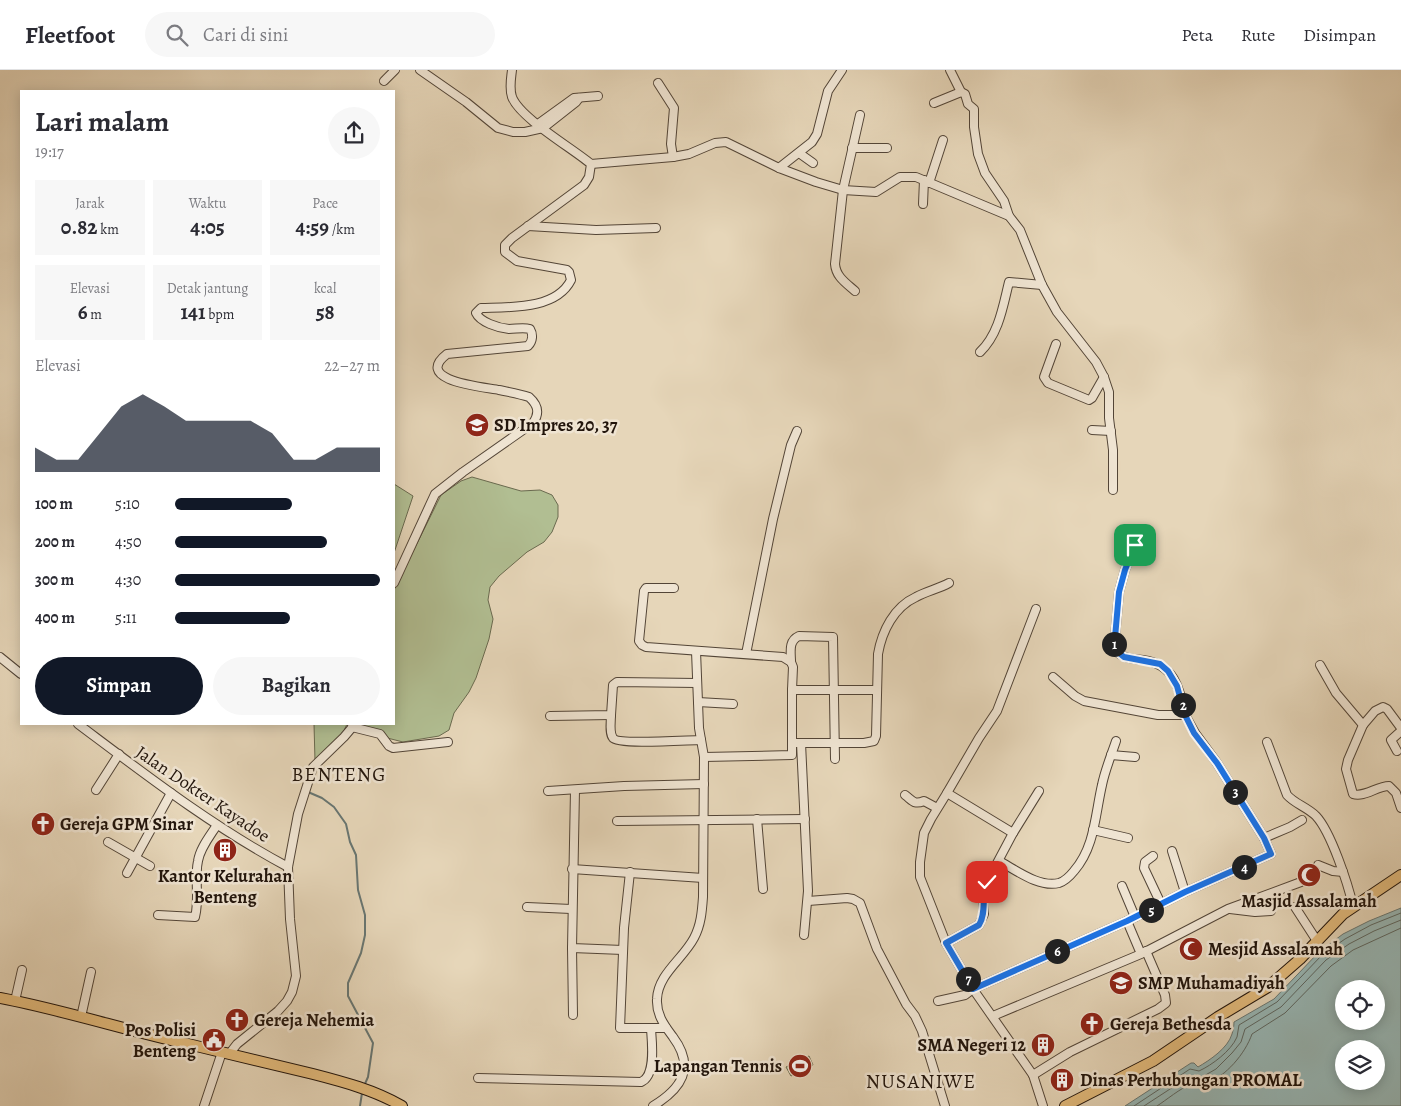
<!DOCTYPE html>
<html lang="id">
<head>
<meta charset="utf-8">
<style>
  body { margin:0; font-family:Alegreya,serif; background:#f7f7f7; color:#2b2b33; height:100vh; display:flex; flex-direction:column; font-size:19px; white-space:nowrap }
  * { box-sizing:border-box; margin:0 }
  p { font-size:16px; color:#7c7c81 }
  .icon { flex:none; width:28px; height:28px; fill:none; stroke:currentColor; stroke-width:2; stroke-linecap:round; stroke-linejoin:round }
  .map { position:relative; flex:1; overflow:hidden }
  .side { position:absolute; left:20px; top:20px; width:375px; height:635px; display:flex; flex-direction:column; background:#fff; border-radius:0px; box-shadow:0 2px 12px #0003 }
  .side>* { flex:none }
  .fabs { position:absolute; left:1335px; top:910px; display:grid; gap:10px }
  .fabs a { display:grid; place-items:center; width:50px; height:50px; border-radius:50%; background:#fff; box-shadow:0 2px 12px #0003; font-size:25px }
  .pin { position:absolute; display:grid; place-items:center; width:42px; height:42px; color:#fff; margin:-21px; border-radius:10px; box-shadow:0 2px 8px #0006 }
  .km { position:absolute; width:25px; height:25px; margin:-12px; border-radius:50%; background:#222; color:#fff; font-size:14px; line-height:25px; text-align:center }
  .round { display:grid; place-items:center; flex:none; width:52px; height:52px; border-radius:26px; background:#f7f7f7 }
  .headline { display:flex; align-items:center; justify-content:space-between; height:85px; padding:0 15px }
  h1 { font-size:28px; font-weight:700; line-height:38px }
  .stats { display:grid; grid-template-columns:repeat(3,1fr); gap:8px; height:85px; padding:5px 15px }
  .stats div { display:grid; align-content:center; border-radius:0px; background:#f7f7f7; text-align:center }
  .stats b { font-size:21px; font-weight:700 }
  .stats small { font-size:14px; font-weight:400 }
  .stats p { font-size:14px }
  .chart { height:140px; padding:10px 15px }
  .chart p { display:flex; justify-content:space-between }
  .chart svg { width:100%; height:90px; margin-top:5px; fill:#111827; opacity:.7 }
  .cta { display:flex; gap:10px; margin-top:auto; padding:10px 15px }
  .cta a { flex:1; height:58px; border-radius:30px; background:#111827; color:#fff; font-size:20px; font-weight:700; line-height:58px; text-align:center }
  .cta a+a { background:#f7f7f7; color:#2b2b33 }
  ul { padding:0 15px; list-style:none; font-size:16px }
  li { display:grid; grid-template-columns:80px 60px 1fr; align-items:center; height:38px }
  li i { height:12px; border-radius:6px; background:#111827 }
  header { display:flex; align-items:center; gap:30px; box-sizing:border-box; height:70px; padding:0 25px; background:#fff; border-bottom:1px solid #e1e1e2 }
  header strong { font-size:24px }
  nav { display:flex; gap:28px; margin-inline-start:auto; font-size:18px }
  .search { width:350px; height:45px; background:#f7f7f7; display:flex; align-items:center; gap:12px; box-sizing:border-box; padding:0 18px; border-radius:28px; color:#7c7c81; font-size:19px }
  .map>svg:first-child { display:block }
  .green { fill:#b1be92; stroke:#6a6a4f }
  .water { fill:#97b7b6; stroke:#687672; fill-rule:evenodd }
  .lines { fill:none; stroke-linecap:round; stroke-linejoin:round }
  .shore { stroke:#5c6661; stroke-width:1 }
  .stream { stroke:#687672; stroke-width:2 }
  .minor-casing { stroke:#534537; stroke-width:10 }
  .major-casing { stroke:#22150c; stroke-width:12 }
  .minor { stroke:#efe4d2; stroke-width:8 }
  .major { stroke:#e3bb7c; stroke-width:10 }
  .route-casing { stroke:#fff; stroke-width:10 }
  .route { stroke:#1a73e8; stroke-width:6 }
  .labels { text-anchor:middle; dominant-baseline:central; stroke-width:5; stroke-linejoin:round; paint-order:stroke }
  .poi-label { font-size:18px; font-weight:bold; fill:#22150c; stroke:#efe4d2; text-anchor:start }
  .street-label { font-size:18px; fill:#22150c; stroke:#efe4d2 }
  .quarter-label { font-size:20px; letter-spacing:1px; fill:#22150c; stroke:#efe4d2 }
</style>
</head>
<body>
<header>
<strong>Fleetfoot</strong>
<div class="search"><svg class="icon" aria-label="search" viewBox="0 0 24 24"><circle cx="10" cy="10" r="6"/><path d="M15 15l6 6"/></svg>Cari di sini</div>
<nav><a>Peta</a><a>Rute</a><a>Disimpan</a></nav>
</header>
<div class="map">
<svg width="1401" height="1036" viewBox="0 0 1401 1036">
  <rect width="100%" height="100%" fill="#e6d6b9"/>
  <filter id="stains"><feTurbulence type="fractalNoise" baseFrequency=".004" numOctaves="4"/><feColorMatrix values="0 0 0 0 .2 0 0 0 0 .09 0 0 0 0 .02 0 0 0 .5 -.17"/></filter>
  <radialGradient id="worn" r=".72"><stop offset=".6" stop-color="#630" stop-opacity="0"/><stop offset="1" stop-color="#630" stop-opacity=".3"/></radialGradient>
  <g class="green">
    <path d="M472,407L521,421L540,420L552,425L558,435V447L552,462L544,472L527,482L499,506L490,517L488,530L493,549L489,569L476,608L469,622L454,643L449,660L439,666L403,672L356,660L359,654H394V520L441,425L461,411Z"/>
    <path d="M394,414L413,426L394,483Z"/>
    <path d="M314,654H347L342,665L315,691Z"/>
    <path d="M809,986L813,995L791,1006L786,997Z"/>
  </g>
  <path class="water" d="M1401,838V1036H1125L1191,993H1194L1198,997C1210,990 1228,978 1232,964C1233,961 1234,956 1234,952L1274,929L1319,882L1343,864L1369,851ZM1344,919H1376V951H1344ZM1344,979H1376V1011H1344Z"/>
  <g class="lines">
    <g class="shore">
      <path d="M1134,1036L1190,999L1199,1001C1212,995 1231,981 1237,967C1238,963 1238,959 1239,955L1277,932L1322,885L1345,869L1371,855L1401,843"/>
      <path d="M1144,1036L1190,1006L1202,1007L1216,999L1232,983L1241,972L1245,959L1281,937L1326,890L1349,874L1374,861L1401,850"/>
      <path d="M1157,1036C1165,1031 1182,1017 1190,1015C1195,1014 1200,1016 1206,1014C1226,1006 1245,984 1252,964L1285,943L1331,896L1353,880L1401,858"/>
    </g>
    <g class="stream">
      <path d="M308,722L322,728L334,737L346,754L350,772L356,785L358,820L365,845V865L361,883L348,913V926L373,973L368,1007L364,1016"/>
      <path d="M360,1036L362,1023"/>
    </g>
    <g class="minor-casing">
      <g id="minor">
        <path d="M420,0L466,32L498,58L513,62H525L543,58L576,32L579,28"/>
        <path d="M950,0L961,22"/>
        <path d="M384,11L395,0"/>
        <path d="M658,13L674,38L671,74L673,87"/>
        <path d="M934,33L961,22L965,24L968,34L974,39V57L978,84L985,103L1004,131L1009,146"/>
        <path d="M538,58V54L574,28L598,26"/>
        <path d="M852,78H887"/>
        <path d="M799,83L813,93"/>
        <path d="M591,94L673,87L689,84L715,73L726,72L779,98L816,112L843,120L876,122L900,107H916L1009,146L1020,160L1042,215L1057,242L1096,292L1104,307L1109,322V348L1113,380V420"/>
        <path d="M779,98L812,72L817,64L828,21L842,0"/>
        <path d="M929,113L943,70"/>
        <path d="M923,134L924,110"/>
        <path d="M528,156L596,160L656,158"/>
        <path d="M855,221C846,213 836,207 835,194L843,120L860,45"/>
        <path d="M1056,274L1044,307L1048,313L1089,330L1092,328L1104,307"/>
        <path d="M980,282C999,264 1003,236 1009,212L1042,215"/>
        <path d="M1092,360L1111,361"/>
        <path d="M1135,475L1125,500L1119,522L1114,579C1121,588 1132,589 1143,590C1174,594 1180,618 1185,645"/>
        <path d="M394,513L435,424L463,402L533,353C540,343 538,335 529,327C520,324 509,322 499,320C484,317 412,311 447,284L528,276C533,271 533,264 530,259C523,257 516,259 509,259C498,258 480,252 476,243L481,238C509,237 556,240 571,210L569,202L567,200L517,191L505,182V175L512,168L584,115L589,107L591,94C572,78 520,48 512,27C509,18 511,9 512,0"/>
        <path d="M674,518H646L644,521L639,571L642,575L646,577L783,587L791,592L793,597L792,620"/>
        <path d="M1036,539L997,641L979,668L947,723L931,749L924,763L920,792V807L946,873L973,919L1127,851L1185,822L1271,784L1264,768L1217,693L1195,663L1185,645H1158L1084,631L1075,626L1053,607"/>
        <path d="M746,584L773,449L791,375L797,361"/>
        <path d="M0,587L21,604"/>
        <path d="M791,592C791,582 788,571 799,566L833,567L835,689"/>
        <path d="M1320,595L1336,623L1363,655"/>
        <path d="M698,632L733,634"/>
        <path d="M611,645C611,651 609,663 613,668C618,675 689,670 701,670"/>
        <path d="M550,646L611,645L613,615L617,612L697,613"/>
        <path d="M78,654C146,705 213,757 288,797"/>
        <path d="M352,657L380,664L389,676L393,678L448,672"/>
        <path d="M1401,658L1387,639L1383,637L1375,641L1363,655L1348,690L1346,699L1353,724C1364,728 1377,716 1389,716L1396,723L1401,738"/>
        <path d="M1267,672L1287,725C1295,734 1307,737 1316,746C1331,762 1348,814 1353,836"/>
        <path d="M792,673V620H877"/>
        <path d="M801,673L808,821L804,865"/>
        <path d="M1397,681L1391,670L1401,661"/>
        <path d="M1111,685L1135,687"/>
        <path d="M704,687L792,685V673H864L874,671L876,666L878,584C882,561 894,537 916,527C927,521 938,519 949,513"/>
        <path d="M96,720L119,684"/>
        <path d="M575,720L572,878L623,880"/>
        <path d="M548,721L624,716L704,714"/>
        <path d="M947,723L1013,763"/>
        <path d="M905,725C913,731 914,735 924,731L937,738"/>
        <path d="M757,749L763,819"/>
        <path d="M617,751L805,749"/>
        <path d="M1093,760L1128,768"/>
        <path d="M1264,768L1290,757L1302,750"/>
        <path d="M108,772L150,796"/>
        <path d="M1172,781L1185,822"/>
        <path d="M1153,786L1145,792L1144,798L1161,834"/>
        <path d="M999,791C1016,800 1039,818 1059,813C1065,811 1070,806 1074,801C1095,777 1095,745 1102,715C1105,700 1111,686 1116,671"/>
        <path d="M1318,795L1333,801L1343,802"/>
        <path d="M572,799L703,808"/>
        <path d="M630,802L624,858L620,958H666"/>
        <path d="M127,803L171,723"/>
        <path d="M1122,816L1135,847"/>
        <path d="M808,831L847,828L853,829L860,833L877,879L906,934L915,946L922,961L945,1036"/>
        <path d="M527,837L571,839"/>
        <path d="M1295,837L1317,871"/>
        <path d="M1230,839L1255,842L1271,841"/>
        <path d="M158,845L195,847C200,828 194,809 198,791C200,778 210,766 217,755"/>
        <path d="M946,873L979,855L984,844L983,823L987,812L1013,763L1039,721"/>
        <path d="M572,878L573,945"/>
        <path d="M1143,883L1228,839L1301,812"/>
        <path d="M15,931L22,900"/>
        <path d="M938,931L965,925L973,919L1033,1005L1043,1036"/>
        <path d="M993,946L1141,884L1127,851"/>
        <path d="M81,947L91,902"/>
        <path d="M230,983L237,974L278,941L287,931L292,922L296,906L290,849L288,797L298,744L313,697L344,667L355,654"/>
        <path d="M1033,1005L1070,982L1158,939L1166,933L1165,925L1146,881"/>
        <path d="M478,1008L641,1012C656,1006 652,973 651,959"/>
        <path d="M204,1036L222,982"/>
        <path d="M653,1036C681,1019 696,998 673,967C665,956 656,945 657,929C658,904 683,889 694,868C701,855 702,841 703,827L704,687L699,658L696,581"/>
      </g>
    </g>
    <g class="major-casing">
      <g id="major">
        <path d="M0,928C63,940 125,960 188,974C230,984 272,994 313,1004C344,1012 374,1020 402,1036"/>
        <path d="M1065,1036L1153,991L1218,947L1268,917L1300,889L1343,844L1401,805"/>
      </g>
    </g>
    <use href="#minor" class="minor"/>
    <use href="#major" class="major"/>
  </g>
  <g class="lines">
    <g class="route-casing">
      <path id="route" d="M987,812C981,826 987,842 979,855L946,873L973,919L1127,851L1185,822L1271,784L1264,768L1217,693L1194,663L1185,645L1177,616L1168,601L1160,594L1124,587L1114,579L1119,522L1125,500L1135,475"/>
    </g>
    <use href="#route" class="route"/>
  </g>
  <defs>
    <g id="school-disc" transform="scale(1.25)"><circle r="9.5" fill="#8f2418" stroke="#efe4d2"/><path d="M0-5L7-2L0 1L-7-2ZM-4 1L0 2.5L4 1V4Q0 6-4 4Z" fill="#fff"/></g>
    <g id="church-disc" transform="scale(1.25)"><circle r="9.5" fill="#8f2418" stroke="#efe4d2"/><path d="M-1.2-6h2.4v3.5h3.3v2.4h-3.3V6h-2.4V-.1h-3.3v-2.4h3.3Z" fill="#fff"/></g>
    <g id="building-disc" transform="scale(1.25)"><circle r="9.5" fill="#8f2418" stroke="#efe4d2"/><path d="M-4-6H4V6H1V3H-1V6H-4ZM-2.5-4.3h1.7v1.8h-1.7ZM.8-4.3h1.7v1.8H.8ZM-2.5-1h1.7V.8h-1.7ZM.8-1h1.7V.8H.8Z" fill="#fff"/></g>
    <g id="mosque-disc" transform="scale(1.25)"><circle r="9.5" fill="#8f2418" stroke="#efe4d2"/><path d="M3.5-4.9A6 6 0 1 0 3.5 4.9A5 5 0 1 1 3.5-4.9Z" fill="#fff"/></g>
    <g id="civic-disc" transform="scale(1.25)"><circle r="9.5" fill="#8f2418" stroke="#efe4d2"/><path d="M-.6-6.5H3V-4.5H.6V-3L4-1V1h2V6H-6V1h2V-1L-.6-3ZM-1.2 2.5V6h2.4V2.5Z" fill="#fff"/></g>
    <g id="stadium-disc" transform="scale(1.25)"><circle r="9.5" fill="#8f2418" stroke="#efe4d2"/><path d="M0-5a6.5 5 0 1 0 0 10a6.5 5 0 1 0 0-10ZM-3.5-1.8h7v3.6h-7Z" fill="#fff"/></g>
  </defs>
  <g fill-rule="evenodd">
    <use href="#school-disc" x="477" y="355"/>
    <use href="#church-disc" x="43" y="754"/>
    <use href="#building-disc" x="225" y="780"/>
    <use href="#mosque-disc" x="1309" y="805"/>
    <use href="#mosque-disc" x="1191" y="879"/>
    <use href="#school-disc" x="1121" y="913"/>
    <use href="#church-disc" x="237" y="950"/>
    <use href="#church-disc" x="1092" y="954"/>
    <use href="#civic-disc" x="214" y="970"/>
    <use href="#building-disc" x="1043" y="975"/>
    <use href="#stadium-disc" x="800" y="996"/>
    <use href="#building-disc" x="1062" y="1010"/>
  </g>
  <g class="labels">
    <g class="poi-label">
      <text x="494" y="355">SD Impres 20, 37</text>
      <text x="60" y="754">Gereja GPM Sinar</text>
      <text x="225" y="806" text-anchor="middle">Kantor Kelurahan<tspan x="225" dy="21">Benteng</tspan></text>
      <text x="1309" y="831" text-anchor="middle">Masjid Assalamah</text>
      <text x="1208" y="879">Mesjid Assalamah</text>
      <text x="1138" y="913">SMP Muhamadiyah</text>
      <text x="254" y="950">Gereja Nehemia</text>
      <text x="1110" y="954">Gereja Bethesda</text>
      <text x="196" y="960" text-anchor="end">Pos Polisi<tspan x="196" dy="21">Benteng</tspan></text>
      <text x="1026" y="975" text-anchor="end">SMA Negeri 12</text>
      <text x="782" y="996" text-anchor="end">Lapangan Tennis</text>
      <text x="1080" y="1010">Dinas Perhubungan PROMAL</text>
    </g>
    <g class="street-label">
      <text transform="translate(203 724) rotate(34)">Jalan Dokter Kayadoe</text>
    </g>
    <g class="quarter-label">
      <text x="339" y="704">BENTENG</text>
      <text x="921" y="1011">NUSANIWE</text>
    </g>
  </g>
  <rect width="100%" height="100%" filter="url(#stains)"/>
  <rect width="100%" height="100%" fill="url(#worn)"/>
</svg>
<div class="fabs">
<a><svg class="icon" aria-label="locate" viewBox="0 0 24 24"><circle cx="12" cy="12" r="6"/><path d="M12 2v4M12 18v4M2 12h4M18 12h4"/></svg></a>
<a><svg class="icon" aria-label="layers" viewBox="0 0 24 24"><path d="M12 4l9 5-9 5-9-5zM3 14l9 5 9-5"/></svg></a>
</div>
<div class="pin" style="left:1135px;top:475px;background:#1e9e55"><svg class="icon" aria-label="arrive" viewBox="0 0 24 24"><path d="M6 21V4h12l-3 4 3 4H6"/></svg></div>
<div class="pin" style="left:987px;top:812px;background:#d93025"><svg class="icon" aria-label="check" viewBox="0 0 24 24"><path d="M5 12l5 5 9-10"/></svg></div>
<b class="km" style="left:1114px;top:574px">1</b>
<b class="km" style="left:1183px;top:635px">2</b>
<b class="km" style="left:1235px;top:722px">3</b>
<b class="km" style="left:1244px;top:797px">4</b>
<b class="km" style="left:1151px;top:840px">5</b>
<b class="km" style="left:1057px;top:881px">6</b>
<b class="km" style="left:968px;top:909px">7</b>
<section class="side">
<div class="headline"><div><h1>Lari malam</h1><p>19:17</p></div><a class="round"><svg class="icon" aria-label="share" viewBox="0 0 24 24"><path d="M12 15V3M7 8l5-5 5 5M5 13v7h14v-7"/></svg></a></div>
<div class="stats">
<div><p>Jarak</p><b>0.82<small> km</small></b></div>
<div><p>Waktu</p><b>4:05</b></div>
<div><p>Pace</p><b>4:59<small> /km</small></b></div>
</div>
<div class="stats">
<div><p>Elevasi</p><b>6<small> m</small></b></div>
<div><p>Detak jantung</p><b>141<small> bpm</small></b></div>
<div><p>kcal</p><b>58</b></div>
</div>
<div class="chart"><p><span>Elevasi</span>22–27 m</p>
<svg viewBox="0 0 160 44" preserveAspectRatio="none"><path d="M0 44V32L10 38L20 38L30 25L40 12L50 6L60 12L70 19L80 19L90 19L100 19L110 25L120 38L130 38L140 32L150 32L160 32V44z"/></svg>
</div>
<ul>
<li><b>100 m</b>5:10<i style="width:57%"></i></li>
<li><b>200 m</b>4:50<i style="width:74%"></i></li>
<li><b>300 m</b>4:30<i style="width:100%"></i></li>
<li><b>400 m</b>5:11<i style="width:56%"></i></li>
</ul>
<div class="cta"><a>Simpan</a><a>Bagikan</a></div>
</section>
</div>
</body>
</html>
